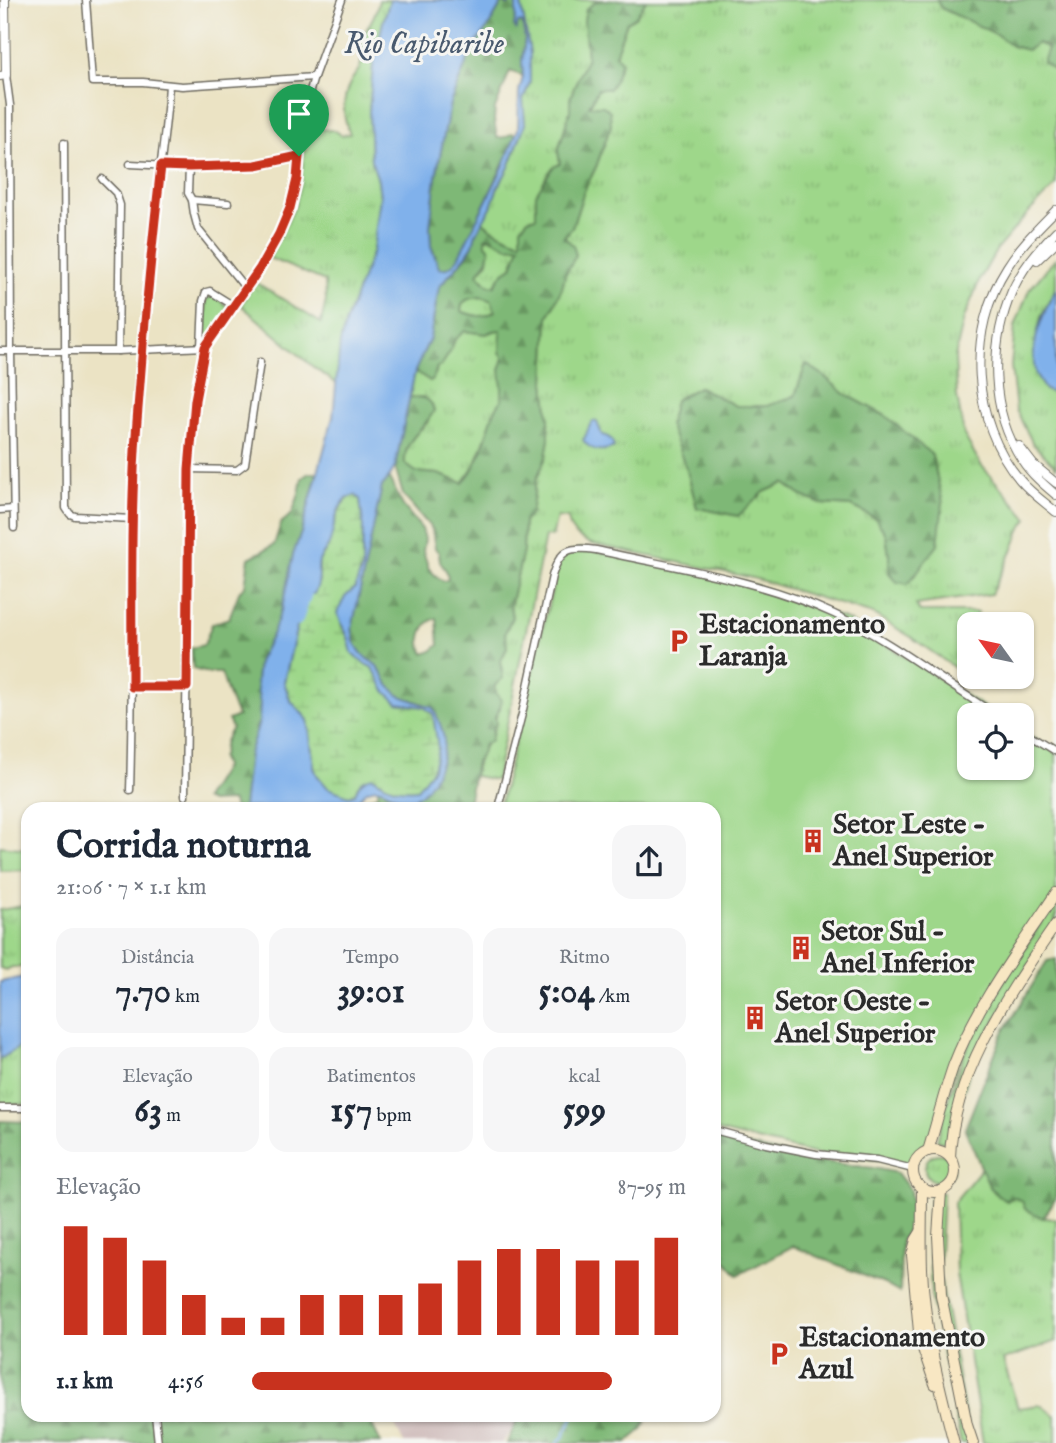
<!DOCTYPE html>
<html lang="pt">
<head>
<meta charset="utf-8">
<style>
  body { margin:0; font-family:"IM FELL English",serif; background:#f6f6f7; color:#1f2937; height:100vh; display:flex; flex-direction:column; font-size:26px; white-space:nowrap }
  * { box-sizing:border-box; margin:0 }
  p { font-size:23px; color:#747a83 }
  .icon { flex:none; width:38px; height:38px; fill:none; stroke:currentColor; stroke-width:2; stroke-linecap:round; stroke-linejoin:round }
  .map { position:relative; flex:1; overflow:hidden }
  .panel { position:absolute; left:21px; top:802px; width:700px; height:620px; display:flex; flex-direction:column; background:#fff; border-radius:21px; box-shadow:0 2px 5px #0004 }
  .panel>* { flex:none }
  .needle { width:46px; rotate:303deg }
  .controls { position:absolute; left:957px; top:612px; display:grid; gap:14px }
  .controls a { display:grid; place-items:center; width:77px; height:77px; border-radius:14px; background:#fff; box-shadow:0 2px 5px #0004; font-size:35px }
  .pin { position:absolute; display:grid; place-items:center; width:60px; height:60px; color:#fff; margin:-72px -30px; border-radius:50% 50% 50% 0; rotate:-45deg; box-shadow:0 0 7px #0007 }
  .pin .icon { rotate:45deg }
  .round { display:grid; place-items:center; flex:none; width:74px; height:74px; border-radius:21px; background:#f6f6f7 }
  .headline { display:flex; align-items:center; justify-content:space-between; height:119px; padding:0 35px }
  h1 { font-size:38px; font-weight:800; line-height:52px }
  .stats { display:grid; grid-template-columns:repeat(3,1fr); gap:10px; height:119px; padding:7px 35px }
  .stats div { display:grid; align-content:center; border-radius:18px; background:#f6f6f7; text-align:center }
  .stats b { font-size:35px; font-weight:800 }
  .stats small { font-size:19px; font-weight:400 }
  .stats p { font-size:19px }
  .chart { height:196px; padding:14px 35px }
  .chart p { display:flex; justify-content:space-between }
  .chart svg { width:100%; height:126px; margin-top:7px; stroke:#c8321e; stroke-width:6 }
  ul { padding:0 35px; list-style:none; font-size:23px }
  li { display:grid; grid-template-columns:112px 84px 1fr; align-items:center; height:52px }
  li i { height:18px; border-radius:9px; background:#c8321e }
  .map>svg:first-child { display:block }
  .industrial { fill:#d1bfbe }
  .grass { fill:url(#grass-tufts); stroke:#64815a; stroke-width:2; fill-rule:evenodd }
  .forest { fill:url(#forest-firs); stroke:#547250; stroke-width:2; fill-rule:evenodd }
  .wetland { fill:url(#wetland-marsh); stroke:#64815a; stroke-width:2 }
  .park { fill:#9ed78a; stroke:#64815a; stroke-width:2 }
  .water { fill:#80b1eb; stroke:#566e8b; stroke-width:2; fill-rule:evenodd }
  .lines { fill:none; stroke-linecap:round; stroke-linejoin:round }
  .stream { stroke:#80b1eb; stroke-width:2.5 }
  .river { stroke:#80b1eb; stroke-width:14 }
  .minor-casing { stroke:#6e6b61; stroke-width:9 }
  .tertiary-casing { stroke:#6e6b61; stroke-width:10 }
  .secondary-casing { stroke:#6e6b61; stroke-width:12 }
  .minor { stroke:#fff; stroke-width:6 }
  .tertiary { stroke:#fff; stroke-width:8 }
  .secondary { stroke:#f8e7c3; stroke-width:10 }
  .route-casing { stroke:#fff; stroke-width:14 }
  .route { stroke:#c8321e; stroke-width:9 }
  .labels { text-anchor:middle; dominant-baseline:central; stroke-width:6; stroke-linejoin:round; paint-order:stroke }
  .poi-label { font-size:28px; font-weight:bold; fill:#2b2b2b; stroke:#f6f6f2; text-anchor:start }
  .water-label { font-size:30px; font-style:italic; fill:#495a6e; stroke:#f6f6f2 }
</style>
</head>
<body>
<div class="map">
<svg width="1056" height="1443" viewBox="0 0 1056 1443">
  <defs>
    <pattern id="grass-tufts" width="24" height="20" patternUnits="userSpaceOnUse" patternTransform="scale(1.75)"><rect width="24" height="20" fill="#9ed78a"/><path d="M3 7l-1-3M5 7V3M7 7l1-3M15 17l-1-3M17 17v-4M19 17l1-3" fill="none" stroke="#88b977"/></pattern>
    <pattern id="forest-firs" width="22" height="20" patternUnits="userSpaceOnUse" patternTransform="scale(1.75)"><rect width="22" height="20" fill="#7eb876"/><path d="M5 1l3.5 6h-7zM16 11l3.5 6h-7z" fill="#679661"/></pattern>
    <pattern id="wetland-marsh" width="20" height="14" patternUnits="userSpaceOnUse" patternTransform="scale(1.75)"><rect width="20" height="14" fill="#9ed78a"/><path d="M1 5h8M5 5V1M11 12h8M15 12V8" fill="none" stroke="#88b977"/></pattern>
  </defs>
  <rect width="100%" height="100%" fill="#f6f6f2"/>
  <filter id="ink" filterUnits="userSpaceOnUse"><feTurbulence type="fractalNoise" baseFrequency=".0143" numOctaves="2"/><feDisplacementMap in="SourceGraphic" scale="14" xChannelSelector="R" yChannelSelector="G"/><feConvolveMatrix kernelMatrix="1 2 1 2 8 2 1 2 1" color-interpolation-filters="sRGB"/></filter>
  <filter id="wash" filterUnits="userSpaceOnUse"><feTurbulence type="fractalNoise" baseFrequency=".00686" numOctaves="4" result="noise"/><feDisplacementMap in="SourceGraphic" scale="28" xChannelSelector="R" yChannelSelector="G"/><feGaussianBlur stdDeviation="1.57" result="paint"/><feColorMatrix in="noise" values="0 0 0 0 0 0 0 0 0 0 0 0 0 0 0 0 0 1.4 0 .05"/><feComposite in="paint" operator="in"/></filter>
  <g filter="url(#wash)">
    <rect width="100%" height="100%" fill="#ebe3c4"/>
    <path class="industrial" d="M389,1414H523L502,1443H404Z"/>
    <g class="grass">
      <path d="M379,0H390L383,22L373,66L369,112L371,160L378,180L380,197L377,223L373,250L346,321L337,384L312,366L241,305L255,282L321,323L326,301L325,281L269,258L295,206L301,180L308,111L316,114L314,128L336,131L341,135L350,134C342,117 342,99 351,81C353,77 358,72 360,67C364,58 359,45 364,35C370,21 376,17 379,0Z"/>
      <path d="M520,0H606L595,2L585,31L587,57L575,85L570,99V111L558,150L560,164C537,174 543,199 536,218C532,227 524,233 521,242C508,237 492,231 482,221L491,207L497,189L509,167L525,124L523,100L530,82V53Z"/>
      <path d="M646,0H937L941,8L996,34L1013,46L1038,43L1049,49L1054,69L1056,68V185L1028,213L997,249L980,279L964,318L955,357L957,396L964,435L981,465L1028,519L1020,530L1013,549L991,594L916,605L920,612H978L972,625H970L969,631L963,646L969,649V678L911,637L873,614L753,578L592,544C578,538 570,534 568,518L557,517L552,537L545,536L496,780L474,776C477,761 482,746 493,734C493,726 496,715 500,708L494,686L502,670L500,662L507,648L505,633L512,617L510,606L523,551L524,521L531,514L536,480L546,457L549,439V420L545,382L548,317L562,288L565,275L576,255L563,237L572,228L584,191L596,167L611,125L589,107L615,55L627,22L636,16ZM806,364L820,373L845,394L886,416L897,582L889,573V555L886,534L875,518L852,506L821,504L800,495L784,483L764,492L738,516L697,508L687,470L699,387L736,406H767L795,396Z"/>
      <path d="M489,237L521,246L512,267L503,273L494,286L488,285L478,274C480,269 486,266 488,261C490,255 486,245 485,238Z"/>
      <path d="M1056,258V288L1041,316L1034,354L1036,376L1045,390L1056,394V467L1033,444L1016,410L1011,366L1015,326L1029,290Z"/>
      <path d="M482,297L493,301L495,311C484,319 473,316 461,311C461,298 472,298 482,297Z"/>
      <path d="M501,329L500,352L504,358C498,376 504,380 502,397C501,404 495,410 493,417C483,441 480,461 463,483L438,474L416,472L405,464C404,444 415,435 428,422L424,397H410L415,371L430,381L436,373L437,367L441,366L450,352L455,339L464,331L486,334Z"/>
      <path d="M1056,900V920L974,1056L949,1143L937,1141L945,1109L965,1052L993,999L1015,963Z"/>
      <path d="M28,905V967H12L6,970L0,968V910Z"/>
      <path d="M28,1042V1104L0,1105V1059Z"/>
      <circle cx="939" cy="1168" r="14"/>
      <path d="M982,1168L989,1186L1007,1201L1013,1197L1022,1201L1043,1218L1056,1219V1341L1003,1360L1018,1408L1041,1405L1056,1416V1443H983L956,1273L954,1202Z"/>
      <path d="M931,1192L943,1193L939,1271L970,1443H961L931,1295L929,1221Z"/>
    </g>
    <g class="forest">
      <path d="M504,0L505,4L507,5L511,0H516V18L514,26L521,22L523,24L525,39L522,61L523,76L510,71L495,109L494,120L497,138L505,137L512,133L516,134C505,162 492,188 479,215C473,230 465,254 454,264C449,269 444,269 438,268L431,246L430,227L436,177L450,103L472,49L488,27Z"/>
      <path d="M606,0H646L636,16L627,22L615,55L621,61L615,80L609,89H598L589,106H603L610,111L611,125L596,167L584,191L572,228L564,237L573,245L576,255L565,275L562,288L548,317L545,382L549,420V439L546,457L536,480L531,514L524,521L523,551L510,606L512,617L505,633L507,648L500,662L503,678L494,686L496,693L501,700L500,708L495,716L496,723L493,729L491,740L488,743H485L483,747V751L476,762L467,808H359L361,802L378,795V787C385,791 395,798 404,800C423,803 434,776 441,762L424,704L398,695L388,684L377,666L362,654L354,642L352,628L382,486L389,478L403,506L422,529L425,539L423,551L429,569L435,575L443,581L448,580L447,572L440,562L439,553L435,548L432,529L403,495L395,467L410,397C423,397 431,397 434,411C423,431 403,439 405,464L416,472L438,474L463,483L471,472L482,451L493,414L502,399V387L500,370L504,358L500,352L501,330L492,331L486,334L465,331L455,339L450,352L441,366L437,367L433,379L430,381L415,371L430,338L439,287L466,257L473,245L476,233L482,221C492,231 508,237 521,242V227L528,219L536,217V194L553,167L560,164L558,151L570,111V99L575,85L587,57L584,20L586,9L595,2ZM489,237L508,247L520,246L512,267L503,273L494,286L488,285L478,274C483,264 491,260 489,247L486,244L485,238ZM482,297L492,301L495,311C484,319 473,316 461,311C461,298 472,298 482,297ZM437,618L439,645L432,651L424,654C417,640 422,622 437,618Z"/>
      <path d="M937,0H1056V68L1054,70L1043,62L1048,48L1038,43L1027,50L1012,46L996,34L941,8Z"/>
      <path d="M806,364L820,373L845,394L886,416L932,455L943,503L938,544L908,584L897,582L889,572V555L886,534L875,518L852,506L821,504L800,495L784,483L764,492L738,516L697,508L687,470L669,425L675,400L699,387L736,406H767L795,396Z"/>
      <path d="M309,473H317L302,530L293,555L282,608L272,635L258,662L256,682L260,704L259,722L249,754L243,808H234V804L231,801L210,802L204,799L224,767L221,758C224,753 223,751 224,745C225,739 229,733 232,728L228,720L238,716C231,707 226,686 221,673H208L193,669L191,648L204,645L212,624L229,618L240,590L245,586L249,558L274,545L281,523L292,514L299,494L302,478Z"/>
      <path d="M1056,959V1198L1043,1218L1025,1209L1022,1201L1013,1197L1007,1201L998,1196L989,1186L965,1129L1003,1033L1047,961Z"/>
      <path d="M0,1121L28,1122V1414H367L381,1443H0Z"/>
      <path d="M714,1138L817,1161L874,1168L897,1173L910,1190L913,1221L901,1241L900,1293L884,1284L793,1246L738,1275L714,1248Z"/>
      <path d="M523,1414H649L642,1430L626,1443H507L516,1423Z"/>
    </g>
    <path class="wetland" d="M355,495L360,499L363,525L362,568L355,588L345,597L341,624L348,637L353,653L362,662L373,668L398,703L424,707L433,714L439,748L433,769L417,789C397,791 389,788 373,777L358,786L355,794L349,796L328,789L317,775L314,767L308,720L290,700L284,682L297,626L302,616L304,607L301,600L305,594L319,581V561L325,552L340,507L350,496Z"/>
    <g class="park">
      <path d="M214,296L230,308L207,342L204,343L206,301L209,297Z"/>
      <path d="M581,548L753,584L847,620L998,716H970V768H1022V731L1056,752V893L967,1036L933,1135L922,1154L915,1163L913,1169L877,1160L816,1154L714,1130V808H499L560,557Z"/>
      <path d="M0,846L28,849V870L0,871Z"/>
    </g>
    <g class="water">
      <path d="M390,0H511L508,5L503,1L488,27L472,49L450,103L436,177L430,227L431,246L439,268C448,271 453,265 458,258L503,167L518,129L519,91L523,77L522,61L525,39L523,23L521,22L518,23L516,29L514,26L516,18V0H520L521,3L530,53V82L523,100L525,124L509,167L497,189L491,207L476,233L473,245L465,257L439,287L430,338L415,371L395,467L389,478L382,486L352,628L354,642L362,654L377,666L388,684L398,695L433,708C438,718 445,733 444,745C443,763 428,799 407,800C395,800 385,785 372,789C362,791 359,800 356,808H243L249,754L259,722L260,704L256,682L258,662L272,635L282,608L293,555L302,530L333,417L340,343L346,321L373,250L380,197L378,180L371,160L369,112L373,66L383,22ZM355,495L360,499L363,525L362,568L355,588L345,597L337,613L348,637L352,653L362,662L373,668L385,691L398,703L424,707L433,714L438,748L433,769L417,789C397,791 389,788 373,777C362,779 359,784 355,794L349,796L328,788L317,775L314,767L308,720L290,700L284,682L297,626L302,616L304,607L302,599L305,594H314C322,581 316,573 319,561C321,555 328,549 330,542C335,526 335,500 355,495Z"/>
      <path d="M1056,288V394L1045,390C1042,385 1038,380 1036,375C1028,346 1043,313 1056,288Z"/>
      <path d="M593,421L597,422L602,435C610,437 612,439 614,447C603,453 590,451 583,440C588,434 587,427 593,421Z"/>
      <path d="M28,976V1042L0,1059V982Z"/>
    </g>
    <g class="lines">
      <path class="stream" d="M557,1443L563,1437L575,1414"/>
      <path class="river" d="M296,619L311,575"/>
    </g>
  </g>
  <g filter="url(#ink)">
    <g class="lines">
      <g class="minor-casing">
        <g id="minor">
          <path d="M86,0L92,82H143L182,86L314,77"/>
          <path d="M6,75L10,105L11,351L14,528"/>
          <path d="M64,143L66,508L70,514L75,516L132,519"/>
          <path d="M130,164L189,167L256,165L299,156"/>
          <path d="M189,167L188,193L192,200L194,214L198,229L246,289"/>
          <path d="M102,179L116,193L120,205L118,351"/>
          <path d="M192,200L228,203"/>
          <path d="M201,347L203,301L206,292L210,291L213,293L234,306"/>
          <path d="M0,351H118L205,347"/>
          <path d="M189,469L237,470L245,464L260,362"/>
          <path d="M0,510L13,509"/>
          <path d="M132,687H187"/>
          <path d="M1022,731L1056,752"/>
          <path d="M130,790C134,668 129,546 137,424C141,358 147,293 153,227C158,180 166,133 169,85"/>
          <path d="M185,796L189,469L195,400L205,347L260,268L286,220L297,179L302,128L307,101L314,77L342,0"/>
          <path d="M498,808L522,714L552,576C560,549 569,546 596,550C676,568 758,579 834,614C892,641 943,682 998,716"/>
          <path d="M0,1108H28"/>
          <path d="M714,1130L766,1144L816,1154L877,1160L913,1169"/>
          <path d="M155,1414L158,1443"/>
        </g>
      </g>
      <g class="tertiary-casing">
        <g id="tertiary">
          <path d="M0,76L6,75L5,0"/>
          <path d="M1056,210C1038,228 1020,246 1007,267C966,331 971,422 1020,480C1030,492 1044,502 1056,512"/>
          <path d="M1056,231C1039,248 1022,269 1012,291C989,345 990,411 1022,460C1031,474 1044,485 1056,495"/>
          <path d="M1037,260L1056,242"/>
          <path d="M1019,446L1033,464L1056,483"/>
        </g>
      </g>
      <g class="secondary-casing">
        <g id="secondary">
          <circle cx="934" cy="1171" r="21"/>
          <path d="M928,1151C937,1122 944,1092 954,1064C978,1002 1020,948 1056,893"/>
          <path d="M950,1157C953,1071 1010,992 1056,924"/>
          <path d="M922,1188C922,1215 921,1242 922,1269C924,1327 939,1386 954,1443"/>
          <path d="M941,1191L938,1236L941,1295L967,1425L973,1443"/>
          <path d="M921,1232L916,1240L912,1255L919,1332L923,1349L935,1384"/>
        </g>
      </g>
      <use href="#minor" class="minor"/>
      <use href="#tertiary" class="tertiary"/>
      <use href="#secondary" class="secondary"/>
    </g>
  </g>
  <g class="lines" filter="url(#ink)">
    <g class="route-casing">
      <path id="route" d="M299,156L297,179L290,208L279,234L260,268L205,347L195,400L189,469L187,687H132C132,598 130,509 137,421C143,336 151,251 161,166L189,167L256,165Z"/>
    </g>
    <use href="#route" class="route"/>
  </g>
  <defs>
    <g id="parking-bare" transform="scale(1.89)"><path d="M-3.5-5.5H1a3.5 3.5 0 0 1 0 7H-1V5.5H-3.5ZM-1-3.4V-.6H.8a1.4 1.4 0 0 0 0-2.8Z" fill="#c8321e" stroke="#f6f6f2" stroke-width="2.5" paint-order="stroke"/></g>
    <g id="building-bare" transform="scale(1.89)"><path d="M-4-6H4V6H1V3H-1V6H-4ZM-2.5-4.3h1.7v1.8h-1.7ZM.8-4.3h1.7v1.8H.8ZM-2.5-1h1.7V.8h-1.7ZM.8-1h1.7V.8H.8Z" fill="#c8321e" stroke="#f6f6f2" stroke-width="2.5" paint-order="stroke"/></g>
  </defs>
  <g fill-rule="evenodd">
    <use href="#parking-bare" x="679" y="641"/>
    <use href="#building-bare" x="813" y="841"/>
    <use href="#building-bare" x="801" y="948"/>
    <use href="#building-bare" x="755" y="1018"/>
    <use href="#parking-bare" x="779" y="1354"/>
  </g>
  <g class="labels">
    <g class="poi-label">
      <text x="699" y="625">Estacionamento<tspan x="699" dy="32">Laranja</tspan></text>
      <text x="833" y="825">Setor Leste -<tspan x="833" dy="32">Anel Superior</tspan></text>
      <text x="821" y="932">Setor Sul -<tspan x="821" dy="32">Anel Inferior</tspan></text>
      <text x="775" y="1002">Setor Oeste -<tspan x="775" dy="32">Anel Superior</tspan></text>
      <text x="799" y="1338">Estacionamento<tspan x="799" dy="32">Azul</tspan></text>
    </g>
    <g class="water-label">
      <text x="424" y="45">Rio Capibaribe</text>
    </g>
  </g>
</svg>
<div class="controls">
<a><svg class="needle" viewBox="-14 -14 28 28"><path d="M0-13l5 13h-10z" fill="#e53935"/><path d="M0 13l5-13h-10z" fill="#747a83"/></svg></a>
<a><svg class="icon" aria-label="locate" viewBox="0 0 24 24"><circle cx="12" cy="12" r="6"/><path d="M12 2v4M12 18v4M2 12h4M18 12h4"/></svg></a>
</div>
<div class="pin" style="left:299px;top:156px;background:#1e9e55"><svg class="icon" aria-label="arrive" viewBox="0 0 24 24"><path d="M6 21V4h12l-3 4 3 4H6"/></svg></div>
<section class="panel">
<div class="headline"><div><h1>Corrida noturna</h1><p>21:06 · 7 × 1.1 km</p></div><a class="round"><svg class="icon" aria-label="share" viewBox="0 0 24 24"><path d="M12 15V3M7 8l5-5 5 5M5 13v7h14v-7"/></svg></a></div>
<div class="stats">
<div><p>Distância</p><b>7.70<small> km</small></b></div>
<div><p>Tempo</p><b>39:01</b></div>
<div><p>Ritmo</p><b>5:04<small> /km</small></b></div>
</div>
<div class="stats">
<div><p>Elevação</p><b>63<small> m</small></b></div>
<div><p>Batimentos</p><b>157<small> bpm</small></b></div>
<div><p>kcal</p><b>599</b></div>
</div>
<div class="chart"><p><span>Elevação</span>87–95 m</p>
<svg viewBox="0 0 160 44" preserveAspectRatio="none"><path d="M5 44V6M15 44V10M25 44V18M35 44V30M45 44V38M55 44V38M65 44V30M75 44V30M85 44V30M95 44V26M105 44V18M115 44V14M125 44V14M135 44V18M145 44V18M155 44V10"/></svg>
</div>
<ul>
<li><b>1.1 km</b>4:56<i style="width:83%"></i></li>
</ul>
</section>
</div>
</body>
</html>
